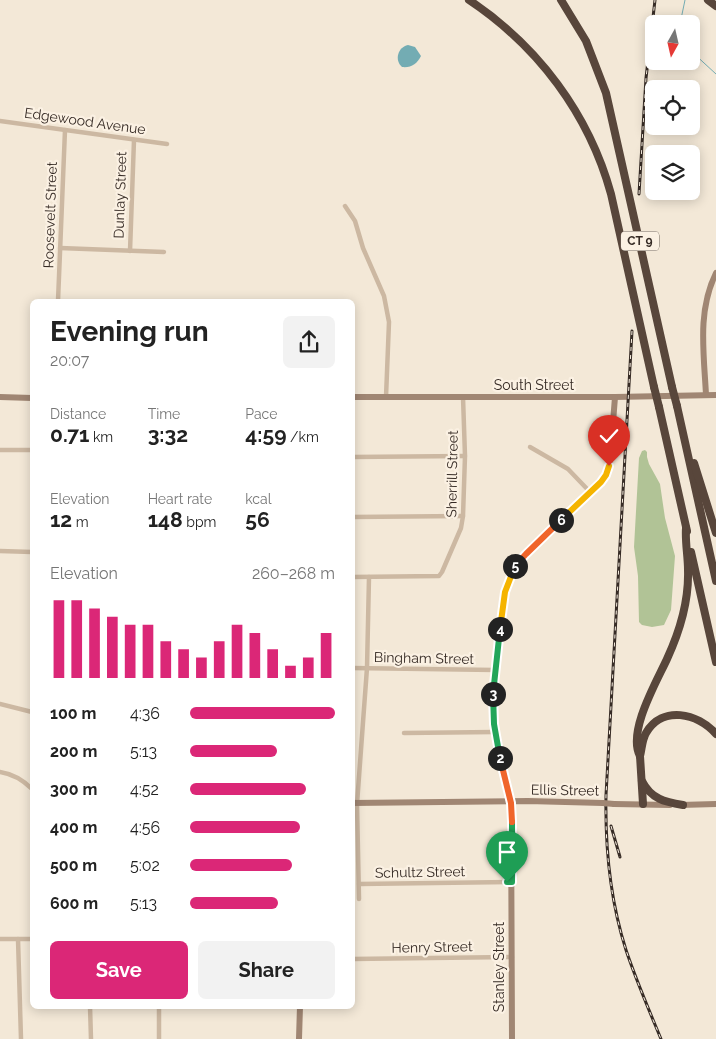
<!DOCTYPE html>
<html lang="en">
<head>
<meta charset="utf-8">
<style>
  body { margin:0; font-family:Raleway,sans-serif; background:#f2f2f2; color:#222; height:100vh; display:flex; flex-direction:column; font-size:19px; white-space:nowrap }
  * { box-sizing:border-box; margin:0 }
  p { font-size:16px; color:#767676 }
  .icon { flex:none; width:28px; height:28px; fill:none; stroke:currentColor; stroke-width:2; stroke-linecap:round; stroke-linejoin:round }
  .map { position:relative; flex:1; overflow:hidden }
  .details { position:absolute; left:30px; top:299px; width:325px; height:710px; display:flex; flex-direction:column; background:#fff; border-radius:8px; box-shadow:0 2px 12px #0003 }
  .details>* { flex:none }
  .needle { width:32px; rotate:188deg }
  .controls { position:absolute; left:645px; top:15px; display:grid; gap:10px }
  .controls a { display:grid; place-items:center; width:55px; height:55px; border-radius:8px; background:#fff; box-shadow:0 2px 12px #0003; font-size:25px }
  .pin { position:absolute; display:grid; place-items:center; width:42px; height:42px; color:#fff; margin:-51px -21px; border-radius:50% 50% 50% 0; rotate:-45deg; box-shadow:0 0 5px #0007 }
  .pin .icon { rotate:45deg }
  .km { position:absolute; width:25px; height:25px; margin:-12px; border-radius:50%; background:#222; color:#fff; font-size:14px; line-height:25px; text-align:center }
  .round { display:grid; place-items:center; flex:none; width:52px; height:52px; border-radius:8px; background:#f2f2f2 }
  .summary { display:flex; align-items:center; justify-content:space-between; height:85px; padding:0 20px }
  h1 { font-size:28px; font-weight:700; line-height:38px }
  .figures { display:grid; grid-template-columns:repeat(3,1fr); gap:8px; height:85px; padding:5px 20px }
  .figures div { display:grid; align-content:center }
  .figures b { font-size:21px; font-weight:700 }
  .figures small { font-size:14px; font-weight:400 }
  .figures p { font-size:14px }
  .chart { height:140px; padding:10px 20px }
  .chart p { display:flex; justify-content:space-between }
  .chart svg { width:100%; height:90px; margin-top:5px; stroke:#db2777; stroke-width:6 }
  .cta { display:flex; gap:10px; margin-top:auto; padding:10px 20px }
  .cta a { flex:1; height:58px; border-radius:8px; background:#db2777; color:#fff; font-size:20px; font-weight:700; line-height:58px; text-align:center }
  .cta a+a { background:#f2f2f2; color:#222 }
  ul { padding:0 20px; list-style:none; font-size:16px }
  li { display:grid; grid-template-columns:80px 60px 1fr; align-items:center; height:38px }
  li i { height:12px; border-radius:6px; background:#db2777 }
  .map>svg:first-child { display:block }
  .green { fill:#b1c396 }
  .water { fill:#73acb3 }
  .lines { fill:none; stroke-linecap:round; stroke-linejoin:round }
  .stream { stroke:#73acb3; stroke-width:1 }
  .street { stroke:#ccb8a2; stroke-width:4.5 }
  .secondary { stroke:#a08673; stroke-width:6 }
  .highway { stroke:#58463b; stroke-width:8 }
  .rail-casing { stroke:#362b25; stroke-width:3 }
  .rail { stroke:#fbf1e3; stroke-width:1; stroke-dasharray:4; stroke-linecap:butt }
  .secondary-bridge { stroke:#a08673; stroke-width:6 }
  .highway-bridge { stroke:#58463b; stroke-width:8 }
  .split-1-casing { stroke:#fff; stroke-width:10 }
  .split-2-casing { stroke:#fff; stroke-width:10 }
  .split-3-casing { stroke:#fff; stroke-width:10 }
  .split-4-casing { stroke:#fff; stroke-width:10 }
  .split-5-casing { stroke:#fff; stroke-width:10 }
  .split-6-casing { stroke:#fff; stroke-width:10 }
  .split-7-casing { stroke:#fff; stroke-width:10 }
  .split-1 { stroke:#22a559; stroke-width:6 }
  .split-2 { stroke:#f0652b; stroke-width:6 }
  .split-3 { stroke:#22a559; stroke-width:6 }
  .split-4 { stroke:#22a559; stroke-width:6 }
  .split-5 { stroke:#f5b400; stroke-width:6 }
  .split-6 { stroke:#f0652b; stroke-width:6 }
  .split-7 { stroke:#f5b400; stroke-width:6 }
  .labels { text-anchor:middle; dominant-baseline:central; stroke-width:4.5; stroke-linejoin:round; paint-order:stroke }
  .shield { fill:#fbf1e3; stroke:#71665e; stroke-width:1 }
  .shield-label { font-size:12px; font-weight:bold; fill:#362b25 }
  .street-label { font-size:14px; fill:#362b25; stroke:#fbf1e3 }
</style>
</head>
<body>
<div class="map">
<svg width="716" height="1039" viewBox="0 0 716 1039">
  <rect width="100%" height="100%" fill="#f3e8d7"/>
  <path class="green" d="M645,450L647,452V457L649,464L660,484L665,518L675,556L671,610L664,625L652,627L642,625L639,622L638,576L634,547L639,458L642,451Z"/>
  <path class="water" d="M408,45L415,47L421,56C417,64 411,68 402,67C394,60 398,47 408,45Z"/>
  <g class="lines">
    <g class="stream">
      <path d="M680,24L685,0"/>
      <path d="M691,51L716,74"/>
    </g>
    <g class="street">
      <path d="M0,121L167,144"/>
      <path d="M345,206L355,221L363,248L384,296L389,322L386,397"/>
      <path d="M60,248L164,252"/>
      <path d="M130,251L134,140"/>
      <path d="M58,301L65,130"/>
      <path d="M530,447L568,469L590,492"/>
      <path d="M0,450H32"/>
      <path d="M352,457L465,456"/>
      <path d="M352,517L463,516"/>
      <path d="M0,551L32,552"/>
      <path d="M352,577L439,576L442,572L461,528L463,516L465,456L463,397"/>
      <path d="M352,668L495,670"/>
      <path d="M0,704L32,712"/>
      <path d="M404,733L495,732"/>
      <path d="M0,772C13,774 23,780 32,789"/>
      <path d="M359,884L512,882"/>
      <path d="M359,899L357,804L367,668L369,577"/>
      <path d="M0,939H32"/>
      <path d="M18,939L21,1039"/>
      <path d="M352,959L512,957"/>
      <path d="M90,1006L91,1039"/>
      <path d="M159,1006V1039"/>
    </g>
    <g class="secondary">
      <path d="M706,395C704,354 697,311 716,273"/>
      <path d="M0,397L32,398"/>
      <path d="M352,397H615L716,395"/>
      <path d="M352,803L528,801L603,803"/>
      <path d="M614,804L670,805"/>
      <path d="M680,805L716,804"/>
      <path d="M299,1039L300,1006"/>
      <path d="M512,1039L511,807L497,748L493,701L504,596L510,577L518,562L606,475L610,461L615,397"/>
    </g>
    <g class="highway">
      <path d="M469,0C538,46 589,114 611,194L654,387"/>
      <path d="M561,0L586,41L606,93L672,387"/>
      <path d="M708,0L716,6"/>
      <path d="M677,406L716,581"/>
      <path d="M659,407L687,531"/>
      <path d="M694,463L716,533"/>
      <path d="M691,552L716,662"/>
      <path d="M640,756C642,748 642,740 646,733C662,705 698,713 716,734"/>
      <path d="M642,781C651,799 665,802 683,805"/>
      <path d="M643,804L640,756C627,732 657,681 667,659C680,631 689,601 688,570C688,556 685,542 686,528"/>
    </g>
    <g class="rail-casing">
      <g id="rail">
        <path d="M639,194L646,78L655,0"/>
        <path d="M632,331L606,795C605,848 610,900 626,950C636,980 649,1010 661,1039"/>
        <path d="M611,826L620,857"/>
      </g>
    </g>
    <use href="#rail" class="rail"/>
    <path class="secondary-bridge" d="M603,803L614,804"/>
    <g class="highway-bridge">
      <path d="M654,387L659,407"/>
      <path d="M672,387L677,406"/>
    </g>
  </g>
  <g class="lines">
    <g class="split-1-casing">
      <path id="split-1" d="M507,882H512V822"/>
    </g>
    <g class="split-2-casing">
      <path id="split-2" d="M500,758L511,803L512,822"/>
    </g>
    <g class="split-3-casing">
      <path id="split-3" d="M493,694L494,724L500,758"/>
    </g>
    <g class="split-4-casing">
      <path id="split-4" d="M493,694L500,629"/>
    </g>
    <g class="split-5-casing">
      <path id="split-5" d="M500,629L505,592L515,566"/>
    </g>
    <g class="split-6-casing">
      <path id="split-6" d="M515,566L526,554L561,520"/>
    </g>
    <g class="split-7-casing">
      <path id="split-7" d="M561,520L601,482L606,475L609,466"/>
    </g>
    <use href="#split-1" class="split-1"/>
    <use href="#split-2" class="split-2"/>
    <use href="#split-3" class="split-3"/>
    <use href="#split-4" class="split-4"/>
    <use href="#split-5" class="split-5"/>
    <use href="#split-6" class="split-6"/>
    <use href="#split-7" class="split-7"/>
  </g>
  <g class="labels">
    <rect class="shield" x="621" y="231.5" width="38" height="19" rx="4"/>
    <g class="shield-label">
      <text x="640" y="241">CT 9</text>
    </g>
    <g class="street-label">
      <text transform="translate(85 121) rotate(8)">Edgewood Avenue</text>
      <text transform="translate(120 195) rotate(-88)">Dunlay Street</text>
      <text transform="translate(50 215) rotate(-88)">Roosevelt Street</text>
      <text x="534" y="385">South Street</text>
      <text transform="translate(452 474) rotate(-89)">Sherrill Street</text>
      <text transform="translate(424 658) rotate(1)">Bingham Street</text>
      <text transform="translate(565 790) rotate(1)">Ellis Street</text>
      <text transform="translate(420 872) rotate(-1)">Schultz Street</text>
      <text transform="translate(432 947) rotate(-1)">Henry Street</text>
      <text transform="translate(499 967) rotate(-90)">Stanley Street</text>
    </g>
  </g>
</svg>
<div class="controls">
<a><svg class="needle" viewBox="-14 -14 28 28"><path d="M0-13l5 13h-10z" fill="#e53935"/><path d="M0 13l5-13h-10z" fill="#767676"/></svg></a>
<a><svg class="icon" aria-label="locate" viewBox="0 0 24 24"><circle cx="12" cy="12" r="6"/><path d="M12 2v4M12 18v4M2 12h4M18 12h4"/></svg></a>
<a><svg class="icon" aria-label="layers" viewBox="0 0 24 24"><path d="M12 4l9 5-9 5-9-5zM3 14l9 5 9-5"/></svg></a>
</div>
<div class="pin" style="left:507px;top:882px;background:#1e9e55"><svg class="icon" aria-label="arrive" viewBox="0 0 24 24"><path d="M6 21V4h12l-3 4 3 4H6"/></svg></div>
<div class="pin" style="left:609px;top:466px;background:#d93025"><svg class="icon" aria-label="check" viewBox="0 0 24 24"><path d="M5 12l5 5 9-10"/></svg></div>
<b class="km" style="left:500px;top:758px">2</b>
<b class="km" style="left:493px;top:694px">3</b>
<b class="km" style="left:500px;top:629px">4</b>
<b class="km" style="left:515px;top:566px">5</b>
<b class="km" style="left:561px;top:520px">6</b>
<section class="details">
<div class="summary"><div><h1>Evening run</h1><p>20:07</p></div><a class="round"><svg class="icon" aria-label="share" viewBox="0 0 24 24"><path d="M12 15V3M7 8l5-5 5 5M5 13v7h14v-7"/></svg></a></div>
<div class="figures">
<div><p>Distance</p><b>0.71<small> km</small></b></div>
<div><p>Time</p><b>3:32</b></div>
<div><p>Pace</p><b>4:59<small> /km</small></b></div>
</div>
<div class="figures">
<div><p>Elevation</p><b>12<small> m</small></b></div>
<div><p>Heart rate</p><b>148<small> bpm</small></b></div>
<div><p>kcal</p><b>56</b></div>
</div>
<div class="chart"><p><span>Elevation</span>260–268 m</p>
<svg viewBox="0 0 160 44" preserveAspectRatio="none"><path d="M5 44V6M15 44V6M25 44V10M35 44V14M45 44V18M55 44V18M65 44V26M75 44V30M85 44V34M95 44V26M105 44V18M115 44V22M125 44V30M135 44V38M145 44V34M155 44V22"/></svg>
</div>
<ul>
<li><b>100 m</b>4:36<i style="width:100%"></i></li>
<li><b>200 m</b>5:13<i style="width:60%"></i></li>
<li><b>300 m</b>4:52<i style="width:80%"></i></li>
<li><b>400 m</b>4:56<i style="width:76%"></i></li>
<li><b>500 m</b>5:02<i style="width:70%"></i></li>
<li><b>600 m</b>5:13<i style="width:61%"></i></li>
</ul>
<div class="cta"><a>Save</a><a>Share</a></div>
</section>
</div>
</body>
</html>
